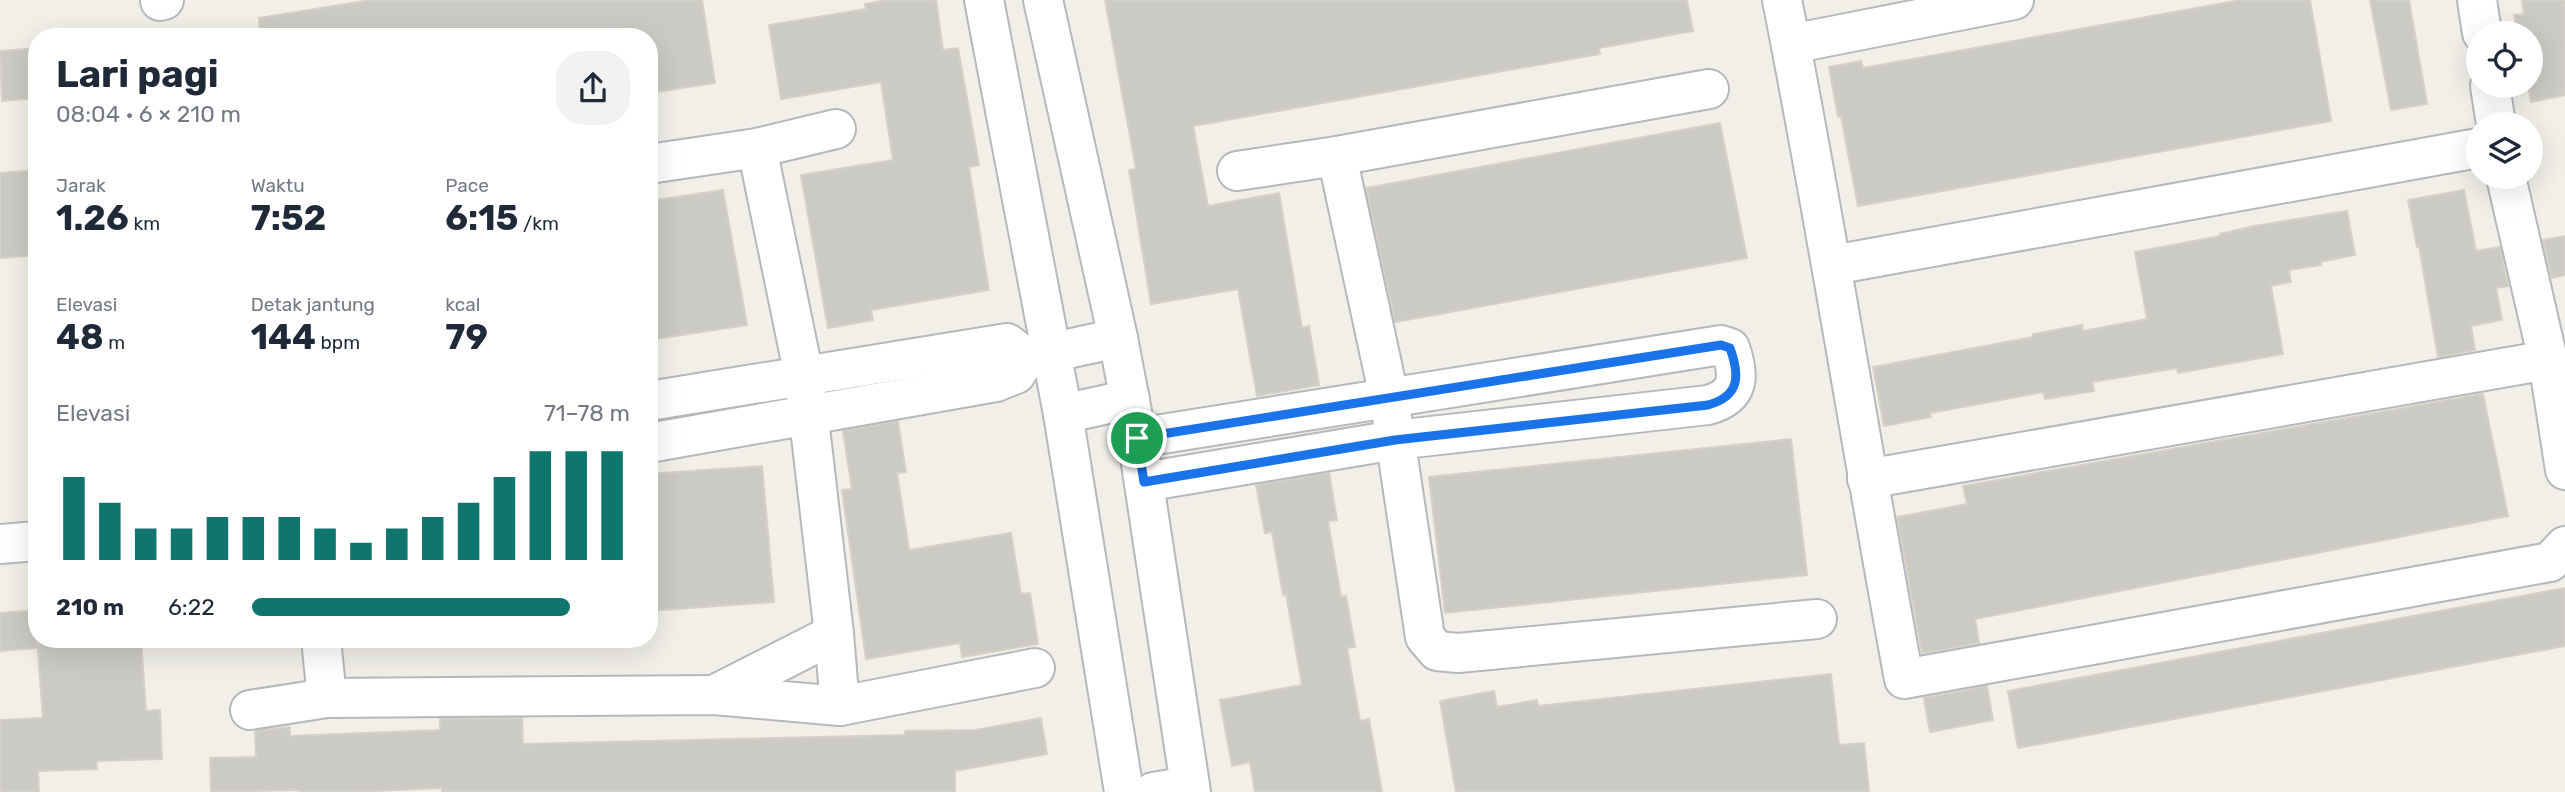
<!DOCTYPE html>
<html lang="id">
<head>
<meta charset="utf-8">
<style>
  body { margin:0; font-family:Rubik,sans-serif; background:#f2f2f3; color:#1f2937; height:100vh; display:flex; flex-direction:column; font-size:26px; white-space:nowrap }
  * { box-sizing:border-box; margin:0 }
  p { font-size:23px; color:#747a83 }
  .icon { flex:none; width:38px; height:38px; fill:none; stroke:currentColor; stroke-width:2; stroke-linecap:round; stroke-linejoin:round }
  .map { position:relative; flex:1; overflow:hidden }
  .drawer { position:absolute; left:28px; top:28px; width:630px; height:620px; display:flex; flex-direction:column; background:#fff; border-radius:28px; box-shadow:0 7px 28px #0002 }
  .drawer>* { flex:none }
  .tools { position:absolute; left:2466px; top:21px; display:grid; gap:14px }
  .tools a { display:grid; place-items:center; width:77px; height:77px; border-radius:50%; background:#fff; box-shadow:0 7px 28px #0002; font-size:35px }
  .pin { position:absolute; display:grid; place-items:center; width:60px; height:60px; color:#fff; margin:-30px; border:4px solid #fff; border-radius:50%; box-shadow:0 2px 7px #0007 }
  .round { display:grid; place-items:center; flex:none; width:74px; height:74px; border-radius:28px; background:#f2f2f3 }
  .summary { display:flex; align-items:center; justify-content:space-between; height:119px; padding:0 28px }
  h1 { font-size:38px; font-weight:700; line-height:52px }
  .figures { display:grid; grid-template-columns:repeat(3,1fr); gap:10px; height:119px; padding:7px 28px }
  .figures div { display:grid; align-content:center }
  .figures b { font-size:35px; font-weight:700 }
  .figures small { font-size:19px; font-weight:400 }
  .figures p { font-size:19px }
  .chart { height:196px; padding:14px 28px }
  .chart p { display:flex; justify-content:space-between }
  .chart svg { width:100%; height:126px; margin-top:7px; stroke:#0f766e; stroke-width:6 }
  ul { padding:0 28px; list-style:none; font-size:23px }
  li { display:grid; grid-template-columns:112px 84px 1fr; align-items:center; height:52px }
  li i { height:18px; border-radius:9px; background:#0f766e }
  .map>svg:first-child { display:block }
  .building { fill:#cccac5; stroke:#d6d1c6; stroke-width:2 }
  .lines { fill:none; stroke-linecap:round; stroke-linejoin:round }
  .minor-casing { stroke:#b5b8bc; stroke-width:42 }
  .minor { stroke:#fff; stroke-width:38 }
  .route-casing { stroke:#fff; stroke-width:14 }
  .route { stroke:#1a73e8; stroke-width:9 }
</style>
</head>
<body>
<div class="map">
<svg width="2565" height="792" viewBox="0 0 2565 792">
  <rect width="100%" height="100%" fill="#f1efe8"/>
  <g class="building">
    <path d="M370,0H702L715,83L649,93V37H260L259,18Z"/>
    <path d="M888,0H936L943,50L958,48L979,165L969,167L989,290L871,310L873,320L828,328L801,175L893,160L881,82L781,99L769,25L866,9L865,4Z"/>
    <path d="M1105,0H1687L1693,31L1599,48L1600,54L1193,126L1208,206L1279,193L1302,328L1309,326L1319,385L1257,396L1238,289L1151,304L1129,170L1136,169Z"/>
    <path d="M2241,0H2310L2331,121L1858,206L1841,116L1838,117L1829,67L1861,61L1863,68Z"/>
    <path d="M2370,0H2409L2427,104L2391,110Z"/>
    <path d="M2522,0H2565V95L2531,102L2528,86H2530V33H2518L2514,15L2524,14Z"/>
    <path d="M37,48V98L2,101L0,51Z"/>
    <path d="M1720,123L1747,258L1395,322L1366,188Z"/>
    <path d="M37,170V255L0,258V173Z"/>
    <path d="M723,190L747,325L649,340V201Z"/>
    <path d="M2464,190L2476,251L2500,247L2508,286L2496,288L2502,320L2471,326L2475,350L2438,357L2419,246L2417,247L2408,200Z"/>
    <path d="M2347,211L2355,255L2320,262L2321,265L2289,270L2291,282L2271,286L2283,354L2178,373L2177,368L2092,382L2094,391L2045,399L2043,392L1930,413L1931,417L1884,426L1873,367L2033,337V334L2082,325L2083,331L2147,319L2135,252L2220,236V234L2254,226Z"/>
    <path d="M2565,236V275L2552,278L2543,240Z"/>
    <path d="M2483,394L2508,516L1975,619L1979,643L1922,653L1897,517L1967,504L1963,486Z"/>
    <path d="M898,421L906,472L897,473L909,550L1011,533L1021,594L1030,593L1038,644L962,657L960,643L866,659L842,490L852,489L843,431Z"/>
    <path d="M1791,439L1807,575L1445,613L1429,477Z"/>
    <path d="M762,466L774,602L649,611V474Z"/>
    <path d="M1329,473L1337,520L1328,521L1341,597L1346,596L1355,647L1347,648L1360,721L1369,719L1382,792H1255L1250,762L1232,766L1220,700L1302,685L1286,594L1283,595L1272,532L1265,533L1256,485Z"/>
    <path d="M2565,588V646L2018,748L2008,691Z"/>
    <path d="M37,610V648L0,651V613Z"/>
    <path d="M37,639H141L146,711L160,710L162,759L96,761L97,769L38,771L39,792H0V720L43,718Z"/>
    <path d="M1831,674L1839,745L1864,743L1869,792H1456L1440,701L1494,691L1497,707L1537,700L1538,706Z"/>
    <path d="M1987,686L1993,720L1930,732L1924,698Z"/>
    <path d="M522,718L523,744L905,735V731L975,730L1041,718L1047,754L955,771V792H442V788L353,792H299V790L211,792L210,758L256,757L255,731L290,727V736L440,730V719Z"/>
  </g>
  <g class="lines">
    <g class="minor-casing">
      <g id="minor">
        <path d="M984,0L1063,414L1124,792"/>
        <path d="M1043,0L1118,338L1137,438L1191,792"/>
        <path d="M1782,0C1827,226 1862,453 1904,679L2550,562L2565,546"/>
        <path d="M2477,0L2482,33"/>
        <path d="M160,1L164,0"/>
        <path d="M1791,44L2014,0"/>
        <path d="M2490,86L2496,124"/>
        <path d="M757,148L804,376L834,634L840,706"/>
        <path d="M1337,156L1389,397L1425,637L1437,651L1458,653L1817,619"/>
        <path d="M649,164L757,148L836,129"/>
        <path d="M1237,171L1337,156L1709,89"/>
        <path d="M2506,177L2548,360L2565,470"/>
        <path d="M1833,265L2478,148"/>
        <path d="M649,401L1007,343L1026,358"/>
        <path d="M1063,414L1130,399"/>
        <path d="M1137,438L1721,345L1730,348C1740,376 1740,396 1708,405L1395,440L1144,482"/>
        <path d="M649,443L996,382L1016,374L1026,358L1118,338"/>
        <path d="M1867,479L2548,360"/>
        <path d="M0,544L37,541"/>
        <path d="M321,639L327,698"/>
        <path d="M714,695L834,634"/>
        <path d="M250,710L327,698L714,695L840,706L1035,668"/>
        <path d="M1153,792L1190,786"/>
      </g>
    </g>
    <use href="#minor" class="minor"/>
  </g>
  <g class="lines">
    <g class="route-casing">
      <path id="route" d="M1721,345L1730,348C1740,376 1740,396 1708,405L1395,440L1144,482L1137,438Z"/>
    </g>
    <use href="#route" class="route"/>
  </g>
</svg>
<div class="tools">
<a><svg class="icon" aria-label="locate" viewBox="0 0 24 24"><circle cx="12" cy="12" r="6"/><path d="M12 2v4M12 18v4M2 12h4M18 12h4"/></svg></a>
<a><svg class="icon" aria-label="layers" viewBox="0 0 24 24"><path d="M12 4l9 5-9 5-9-5zM3 14l9 5 9-5"/></svg></a>
</div>
<div class="pin" style="left:1137px;top:438px;background:#1e9e55"><svg class="icon" aria-label="arrive" viewBox="0 0 24 24"><path d="M6 21V4h12l-3 4 3 4H6"/></svg></div>
<section class="drawer">
<div class="summary"><div><h1>Lari pagi</h1><p>08:04 · 6 × 210 m</p></div><a class="round"><svg class="icon" aria-label="share" viewBox="0 0 24 24"><path d="M12 15V3M7 8l5-5 5 5M5 13v7h14v-7"/></svg></a></div>
<div class="figures">
<div><p>Jarak</p><b>1.26<small> km</small></b></div>
<div><p>Waktu</p><b>7:52</b></div>
<div><p>Pace</p><b>6:15<small> /km</small></b></div>
</div>
<div class="figures">
<div><p>Elevasi</p><b>48<small> m</small></b></div>
<div><p>Detak jantung</p><b>144<small> bpm</small></b></div>
<div><p>kcal</p><b>79</b></div>
</div>
<div class="chart"><p><span>Elevasi</span>71–78 m</p>
<svg viewBox="0 0 160 44" preserveAspectRatio="none"><path d="M5 44V15M15 44V24M25 44V33M35 44V33M45 44V29M55 44V29M65 44V29M75 44V33M85 44V38M95 44V33M105 44V29M115 44V24M125 44V15M135 44V6M145 44V6M155 44V6"/></svg>
</div>
<ul>
<li><b>210 m</b>6:22<i style="width:84%"></i></li>
</ul>
</section>
</div>
</body>
</html>
